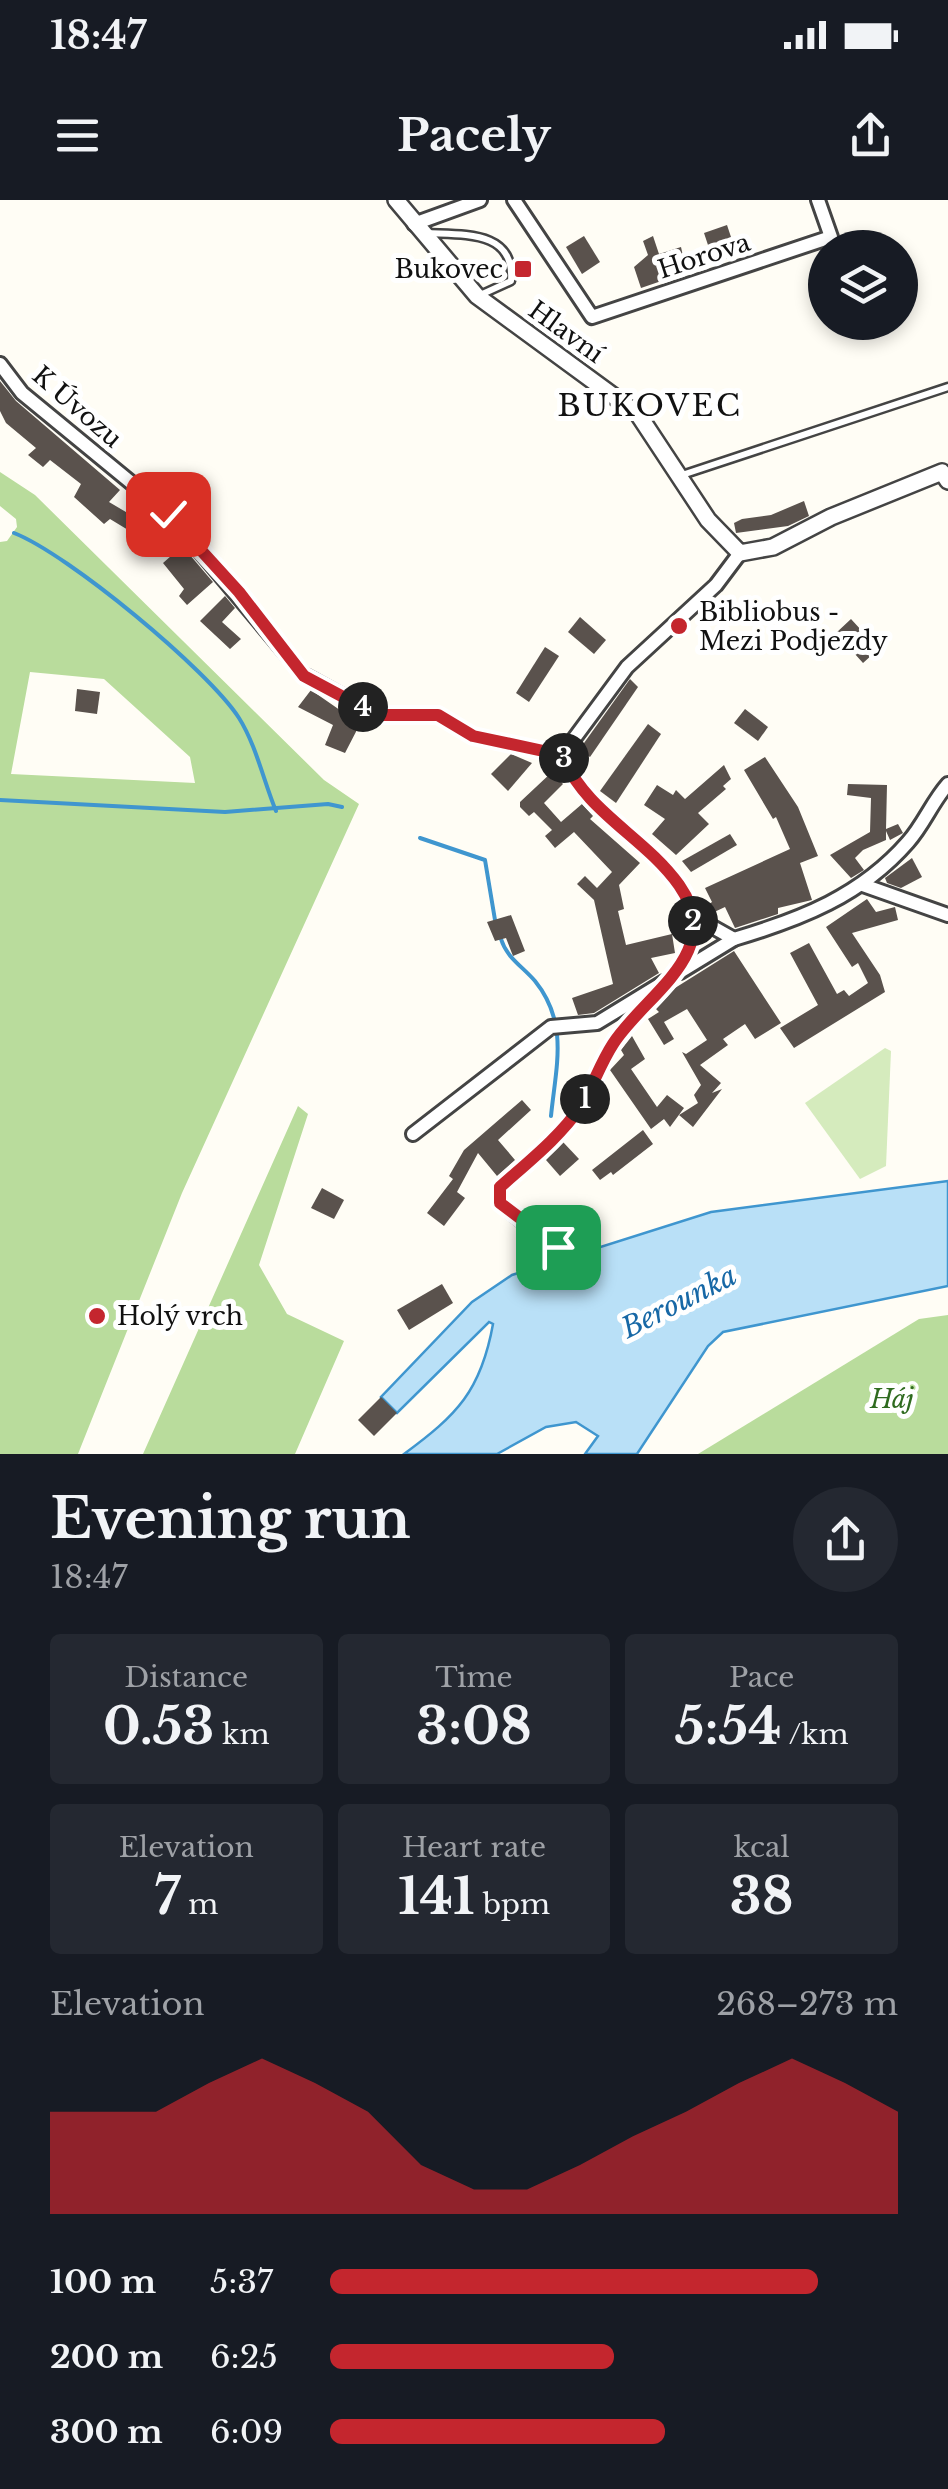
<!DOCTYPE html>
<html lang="en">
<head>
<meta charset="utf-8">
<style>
  body { margin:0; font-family:"Libre Baskerville",serif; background:#242831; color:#f1f3f6; height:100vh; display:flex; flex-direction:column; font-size:38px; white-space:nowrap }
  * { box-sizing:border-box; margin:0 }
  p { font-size:32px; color:#9ea1a6 }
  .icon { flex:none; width:55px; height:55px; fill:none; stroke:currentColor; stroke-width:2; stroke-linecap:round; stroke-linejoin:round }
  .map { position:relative; height:1254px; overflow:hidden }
  .drawer { display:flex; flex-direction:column; background:#171b24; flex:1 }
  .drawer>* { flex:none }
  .controls { position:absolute; left:808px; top:30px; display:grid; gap:20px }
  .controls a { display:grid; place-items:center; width:110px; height:110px; border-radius:50%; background:#171b24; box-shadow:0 5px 15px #0003; font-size:50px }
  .pin { position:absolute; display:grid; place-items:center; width:85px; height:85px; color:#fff; margin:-42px; border-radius:20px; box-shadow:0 5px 15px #0006 }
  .km { position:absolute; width:50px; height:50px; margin:-25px; border-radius:50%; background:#222; color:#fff; font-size:28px; line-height:50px; text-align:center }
  .round { display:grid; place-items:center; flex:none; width:105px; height:105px; border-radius:52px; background:#242831 }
  .summary { display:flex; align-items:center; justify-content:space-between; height:170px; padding:0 50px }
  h1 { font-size:55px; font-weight:700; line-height:75px }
  .metrics { display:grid; grid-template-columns:repeat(3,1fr); gap:15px; height:170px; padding:10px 50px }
  .metrics div { display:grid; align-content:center; border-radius:10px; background:#242831; text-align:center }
  .metrics b { font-size:50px; font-weight:700 }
  .metrics small { font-size:28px; font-weight:400 }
  .metrics p { font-size:28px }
  .chart { height:280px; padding:20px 50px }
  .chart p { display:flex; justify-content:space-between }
  .chart svg { width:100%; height:180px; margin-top:10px; fill:#c4262e; opacity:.7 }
  ul { padding:0 50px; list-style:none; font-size:32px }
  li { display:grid; grid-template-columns:160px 120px 1fr; align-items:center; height:75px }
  li i { height:25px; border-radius:12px; background:#c4262e }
  .status { display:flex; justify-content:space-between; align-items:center; height:70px; padding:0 50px; background:#171b24; direction:ltr }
  .status svg { height:28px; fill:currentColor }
  header { display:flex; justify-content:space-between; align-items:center; height:130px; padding:0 50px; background:#171b24; font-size:45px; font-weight:700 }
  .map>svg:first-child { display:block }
  .green { fill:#d5ebbd }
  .forest { fill:#b9dc9c; fill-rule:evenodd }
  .water { fill:#b9e0f7; stroke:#3f96cf; stroke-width:2.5 }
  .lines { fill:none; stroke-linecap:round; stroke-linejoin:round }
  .stream { stroke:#3f96cf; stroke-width:4 }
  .building { fill:#5a524d }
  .service-casing { stroke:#444; stroke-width:11 }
  .minor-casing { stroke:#444; stroke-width:18 }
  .tertiary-casing { stroke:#444; stroke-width:20 }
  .service { stroke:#fff; stroke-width:6 }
  .minor { stroke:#fff; stroke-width:12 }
  .tertiary { stroke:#fff; stroke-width:15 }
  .route-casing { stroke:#fff; stroke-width:20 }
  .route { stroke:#c4262e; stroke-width:12 }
  .poi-dot { fill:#c4262e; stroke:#fff; stroke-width:4 }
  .labels { text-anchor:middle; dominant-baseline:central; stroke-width:10; stroke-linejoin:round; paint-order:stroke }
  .street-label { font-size:25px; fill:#111; stroke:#fff }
  .poi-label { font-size:25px; fill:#111; stroke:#fff; text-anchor:start }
  .park-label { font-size:25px; font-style:italic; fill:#2f6b1f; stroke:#fff }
  .water-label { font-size:28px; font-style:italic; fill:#1768a6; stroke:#fff }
  .quarter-label { font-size:30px; letter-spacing:2.5px; fill:#111; stroke:#fff }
</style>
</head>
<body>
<div class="status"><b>18:47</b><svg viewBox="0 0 49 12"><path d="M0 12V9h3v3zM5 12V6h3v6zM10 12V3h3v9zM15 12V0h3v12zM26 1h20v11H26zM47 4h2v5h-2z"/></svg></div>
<header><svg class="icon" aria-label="menu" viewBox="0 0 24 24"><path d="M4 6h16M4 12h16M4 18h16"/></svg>Pacely<svg class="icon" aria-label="share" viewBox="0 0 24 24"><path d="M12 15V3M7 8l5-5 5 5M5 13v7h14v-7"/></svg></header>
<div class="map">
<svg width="948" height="1254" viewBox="0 0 948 1254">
  <rect width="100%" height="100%" fill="#fffdf5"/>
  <path class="green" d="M885,848L891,851L886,966L860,979L805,903Z"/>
  <g class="forest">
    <path d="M0,272L35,295L324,580L359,604L182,993L78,1254H0V342L7,341L17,327L16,319L0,306ZM30,472L104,479L190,557L195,583L11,574Z"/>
    <path d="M298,906L308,914L259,1065L287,1114L344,1141L295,1254H143Z"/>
    <path d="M948,1115V1254H698L919,1119Z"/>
  </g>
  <path class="water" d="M948,981V1086L723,1132L708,1146L637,1254H585L598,1236L576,1222L546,1227L497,1254H404C457,1215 481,1191 493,1124L489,1122L397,1213L381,1197L472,1102L512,1075L711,1012Z"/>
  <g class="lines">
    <g class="stream">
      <path d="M14,333C68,354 208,470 239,518C256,545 264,582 276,611"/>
      <path d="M0,600L225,612L328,604L342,607"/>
      <path d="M420,638L485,660L495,720"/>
      <path d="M501,739C507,758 522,766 535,781C569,823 556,866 551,916"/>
    </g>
  </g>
  <g class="building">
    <path d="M727,25L737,55L641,88L634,67L648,55L643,41L653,36L659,54L681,47L683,56L709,48L704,33Z"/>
    <path d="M584,36L600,62L582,74L566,47Z"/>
    <path d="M0,181L16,201L120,290L109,302L153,328L158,320L164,323L169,330L166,336L183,347L213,382L187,405L179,396L184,389L163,363L171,356L110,319L104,324L74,297L81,284L50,260L43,267L28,255L36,248L6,223L0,211Z"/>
    <path d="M804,301L809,316L788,326L736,333L734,323L742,319L771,315Z"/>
    <path d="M225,396L235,408L222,422L241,439L230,449L200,421Z"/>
    <path d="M580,417L606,440L594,454L568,432Z"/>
    <path d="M851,419L862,431L856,436L873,454L863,463L836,433Z"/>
    <path d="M545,447L559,456L529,502L516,493Z"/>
    <path d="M630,479L638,487L590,557L579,550Z"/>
    <path d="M77,489L100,492L97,514L75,511Z"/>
    <path d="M311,490L360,524L345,553L325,545L333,525L298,507Z"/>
    <path d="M745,509L768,527L758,541L734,523Z"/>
    <path d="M648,524L661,534L616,603L600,591Z"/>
    <path d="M511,554L532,563L508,591L491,574Z"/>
    <path d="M765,557L798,607L818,656L800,663L812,700L778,708V714L735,728L725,707L710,714L702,709L712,702L705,688L790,649L776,617L773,619L744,570Z"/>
    <path d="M724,565L731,579L723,586L726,589L698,613L709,624L676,655L652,634L665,619L644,605L657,585L673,595L676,590L685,599Z"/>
    <path d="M552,572L563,584L544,603L561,622L582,604L593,616L590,619L640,663L619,685L624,709L618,711L626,745L672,734L675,753L651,758L659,773L594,813L578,815L572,798L613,784L594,700L577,684L585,676L597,688L612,672L574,632L555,648L545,636L552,630L534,612L529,616L520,607V602Z"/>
    <path d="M848,584L887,585L886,629L898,624L903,633L890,640L886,631V640L863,650L855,658L864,670L851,678L830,655L870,632L871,598L847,595Z"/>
    <path d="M730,634L737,645L691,672L682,661Z"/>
    <path d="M912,658L922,677L901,688L887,683L885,678Z"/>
    <path d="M867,699L876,712L895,707L898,720L852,733L880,775L885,792L794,848L780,828L818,805L790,753L809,743L837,794L844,790L849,796L868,783L858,763L852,767L826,727Z"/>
    <path d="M511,715L525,751L513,756L506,738L495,741L487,722Z"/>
    <path d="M734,751L781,823L755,839L745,824L723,839L728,845L700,865L721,883L712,893L722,889L693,927L679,915L698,903L694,895L701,885L682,852L686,854L707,840L687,809L664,822L674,839L664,845L648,819L659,812L656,809L675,788Z"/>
    <path d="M632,836L645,859L631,869L657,907L667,895L684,908L670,927L664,919L651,929L610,870L624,855L621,850Z"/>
    <path d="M522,900L531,910L498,940L515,960L497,976L478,953L457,992L465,998L444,1026L427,1013L453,979L449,976L464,950Z"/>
    <path d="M643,930L653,944L613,975L611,972L600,980L592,970Z"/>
    <path d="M563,942L579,959L560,976L546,960Z"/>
    <path d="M322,988L344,1000L334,1019L311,1008Z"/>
    <path d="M442,1084L453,1103L409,1130L397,1110Z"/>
    <path d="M381,1197L397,1213L374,1236L358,1220Z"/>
  </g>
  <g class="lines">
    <g class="service-casing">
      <g id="service">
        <path d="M426,33C464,35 515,30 511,81L478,96"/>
        <path d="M682,275L948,187"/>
      </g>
    </g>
    <g class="minor-casing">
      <g id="minor">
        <path d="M514,0L592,117L831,37L818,0"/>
        <path d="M414,24L480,0"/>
        <path d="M0,164L22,193L168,313L304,475L377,515H438L473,536L562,555"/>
        <path d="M562,555C586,613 644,636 679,685C727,753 644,795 613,844C600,864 593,886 581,906C560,937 527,962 500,987V1003L552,1045L575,1041"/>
        <path d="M562,555L627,467L716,385L740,353"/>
        <path d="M863,685L948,715"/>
        <path d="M693,716L734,739C801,719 861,696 908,642C924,624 932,602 948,584"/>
        <path d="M680,772L734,739"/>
        <path d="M413,934L551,827L597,823L664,782"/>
      </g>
    </g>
    <g class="tertiary-casing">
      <path id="tertiary" d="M396,0L477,96L638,214L708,320L740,353L773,347L831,317L942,272L948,281"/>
    </g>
    <use href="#service" class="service"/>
    <use href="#minor" class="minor"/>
    <use href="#tertiary" class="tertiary"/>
  </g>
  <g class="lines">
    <g class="route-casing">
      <path id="route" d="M168,314L239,392L304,476L377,515H438L473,536L562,555C586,613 644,636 679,685C727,753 644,795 613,844C600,864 593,886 581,906C560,937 528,962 500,987V1003L558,1047"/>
    </g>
    <use href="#route" class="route"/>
  </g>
  <g class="poi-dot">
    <rect x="513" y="59" width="20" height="20" rx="5"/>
    <circle cx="679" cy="426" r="10"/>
    <circle cx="97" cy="1116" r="10"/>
  </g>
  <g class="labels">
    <g class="street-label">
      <text transform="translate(704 56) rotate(-18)">Horova</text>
      <text transform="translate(566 132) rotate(36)">Hlavní</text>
      <text transform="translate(77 207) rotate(41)">K Úvozu</text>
    </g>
    <g class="poi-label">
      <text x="503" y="69" text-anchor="end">Bukovec</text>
      <text x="699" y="412">Bibliobus -<tspan x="699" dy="29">Mezi Podjezdy</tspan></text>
      <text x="117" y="1116">Holý vrch</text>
    </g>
    <g class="park-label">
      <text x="892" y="1199">Háj</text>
    </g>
    <g class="water-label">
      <text transform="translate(679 1102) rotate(-27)">Berounka</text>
    </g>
    <g class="quarter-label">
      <text x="650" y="205">BUKOVEC</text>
    </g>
  </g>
</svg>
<div class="controls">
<a><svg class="icon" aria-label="layers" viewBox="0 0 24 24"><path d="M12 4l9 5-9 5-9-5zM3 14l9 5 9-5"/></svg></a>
</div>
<div class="pin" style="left:558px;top:1047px;background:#1e9e55"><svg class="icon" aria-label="arrive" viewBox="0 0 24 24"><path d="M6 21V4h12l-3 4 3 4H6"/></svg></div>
<div class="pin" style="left:168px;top:314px;background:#d93025"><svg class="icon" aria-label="check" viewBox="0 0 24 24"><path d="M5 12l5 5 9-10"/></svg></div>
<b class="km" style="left:585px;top:899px">1</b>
<b class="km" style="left:693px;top:721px">2</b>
<b class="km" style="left:564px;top:558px">3</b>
<b class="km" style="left:363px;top:507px">4</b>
</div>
<section class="drawer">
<div class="summary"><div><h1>Evening run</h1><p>18:47</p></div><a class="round"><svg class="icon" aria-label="share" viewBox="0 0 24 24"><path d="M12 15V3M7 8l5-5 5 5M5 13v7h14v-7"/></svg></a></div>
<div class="metrics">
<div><p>Distance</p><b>0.53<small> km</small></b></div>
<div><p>Time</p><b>3:08</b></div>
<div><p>Pace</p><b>5:54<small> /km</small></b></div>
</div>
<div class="metrics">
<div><p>Elevation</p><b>7<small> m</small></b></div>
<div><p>Heart rate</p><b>141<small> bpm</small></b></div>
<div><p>kcal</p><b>38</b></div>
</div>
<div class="chart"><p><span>Elevation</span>268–273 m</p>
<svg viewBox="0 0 160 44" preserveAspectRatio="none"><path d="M0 44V19L10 19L20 19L30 12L40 6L50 12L60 19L70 32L80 38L90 38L100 32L110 25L120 19L130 12L140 6L150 12L160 19V44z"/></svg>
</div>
<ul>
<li><b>100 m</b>5:37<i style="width:86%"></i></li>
<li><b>200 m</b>6:25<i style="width:50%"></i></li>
<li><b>300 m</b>6:09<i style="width:59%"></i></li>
</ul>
</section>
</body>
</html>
